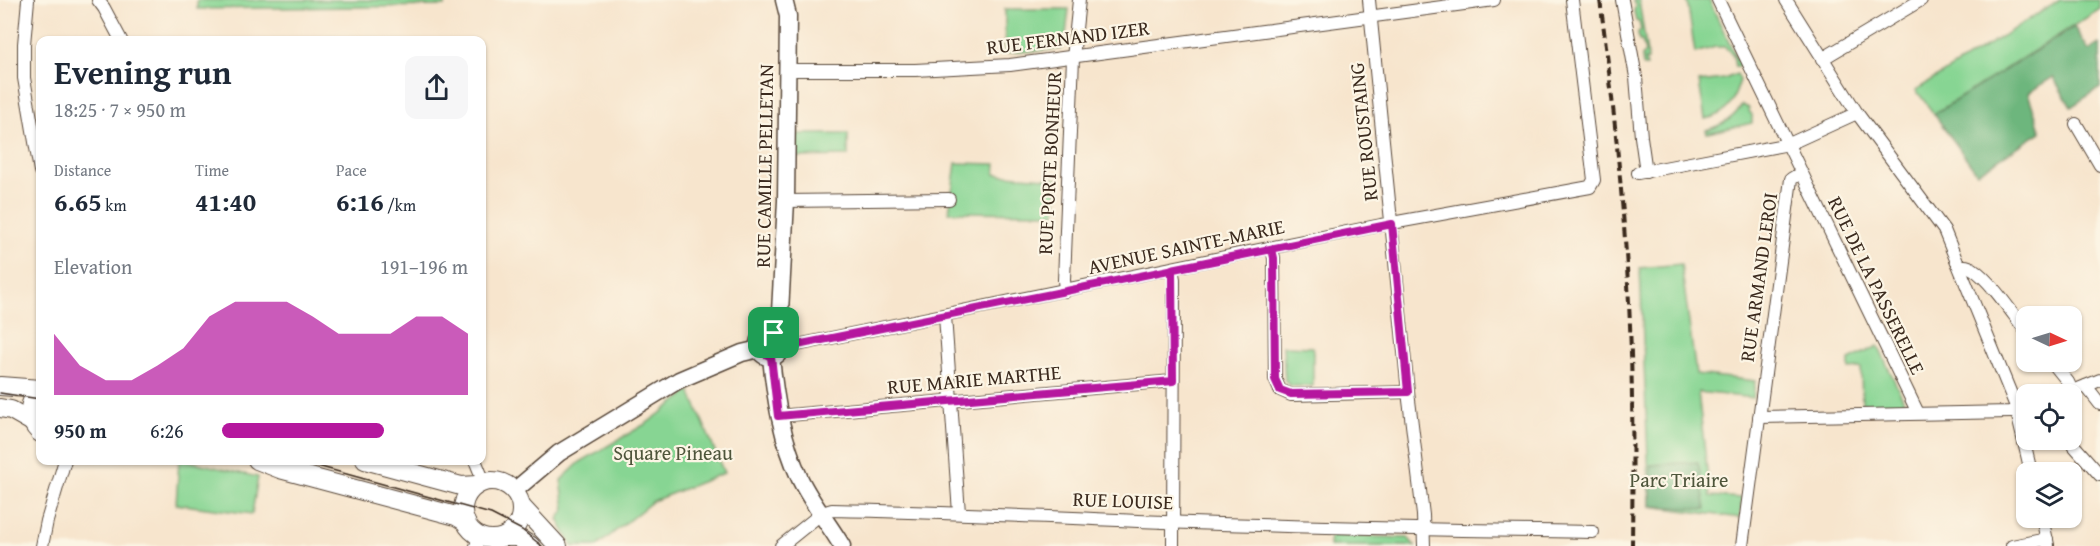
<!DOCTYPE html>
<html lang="en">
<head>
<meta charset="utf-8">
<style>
  body { margin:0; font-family:"Gentium Book Plus",serif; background:#f6f6f7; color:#1f2937; height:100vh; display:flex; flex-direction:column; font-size:22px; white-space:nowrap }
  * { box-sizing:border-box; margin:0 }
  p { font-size:20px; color:#747a83 }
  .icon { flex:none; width:33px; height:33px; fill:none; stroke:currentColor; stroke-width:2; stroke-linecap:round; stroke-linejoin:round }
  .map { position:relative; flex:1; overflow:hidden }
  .sheet { position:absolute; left:36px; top:36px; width:450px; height:429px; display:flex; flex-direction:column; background:#fff; border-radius:12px; box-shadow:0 2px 4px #0004 }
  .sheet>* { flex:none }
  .needle { width:39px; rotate:94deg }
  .tools { position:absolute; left:2016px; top:306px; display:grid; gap:12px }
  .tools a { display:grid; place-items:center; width:66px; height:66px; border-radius:12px; background:#fff; box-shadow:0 2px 4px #0004; font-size:30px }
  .pin { position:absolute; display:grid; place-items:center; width:51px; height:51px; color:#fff; margin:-26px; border-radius:12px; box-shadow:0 3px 9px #0006 }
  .round { display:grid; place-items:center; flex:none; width:63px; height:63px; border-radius:12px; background:#f6f6f7 }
  .overview { display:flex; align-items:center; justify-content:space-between; height:102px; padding:0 18px }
  h1 { font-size:33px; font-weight:700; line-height:45px }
  .metrics { display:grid; grid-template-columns:repeat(3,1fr); gap:9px; height:102px; padding:6px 18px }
  .metrics div { display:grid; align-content:center }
  .metrics b { font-size:26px; font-weight:700 }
  .metrics small { font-size:16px; font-weight:400 }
  .metrics p { font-size:16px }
  .chart { height:168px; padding:12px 18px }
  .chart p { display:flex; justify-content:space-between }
  .chart svg { width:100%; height:108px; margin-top:6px; fill:#b5179e; opacity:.7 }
  ul { padding:0 18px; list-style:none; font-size:20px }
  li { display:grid; grid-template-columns:96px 72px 1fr; align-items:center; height:45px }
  li i { height:15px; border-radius:8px; background:#b5179e }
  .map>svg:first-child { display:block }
  .green { fill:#87d593; stroke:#618058; stroke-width:1.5 }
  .forest { fill:#6db67d; stroke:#54704e; stroke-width:1.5 }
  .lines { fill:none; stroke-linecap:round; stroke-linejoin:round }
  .minor-casing { stroke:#574638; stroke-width:14 }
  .tertiary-casing { stroke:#574638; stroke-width:19 }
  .secondary-casing { stroke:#574638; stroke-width:20 }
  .minor { stroke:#fff; stroke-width:12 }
  .tertiary { stroke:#fff; stroke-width:16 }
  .secondary { stroke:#fff; stroke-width:18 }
  .tram { stroke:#3b2a1e; stroke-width:1.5 }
  .rail { stroke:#3b2a1e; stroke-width:4; stroke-dasharray:9 4.5; stroke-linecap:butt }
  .route-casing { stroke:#fff; stroke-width:12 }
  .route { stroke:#b5179e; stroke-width:8 }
  .labels { text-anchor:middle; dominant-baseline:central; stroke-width:4.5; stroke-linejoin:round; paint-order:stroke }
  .street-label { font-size:20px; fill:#3b2a1e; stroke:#fcf5e5 }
  .park-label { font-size:20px; fill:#4e553b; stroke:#fcf5e5 }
</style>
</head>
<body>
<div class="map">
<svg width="2100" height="546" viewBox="0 0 2100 546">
  <rect width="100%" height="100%" fill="#fcf5e5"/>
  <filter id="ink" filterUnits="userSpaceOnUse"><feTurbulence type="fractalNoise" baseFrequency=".0167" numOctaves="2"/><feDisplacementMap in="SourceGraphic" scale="12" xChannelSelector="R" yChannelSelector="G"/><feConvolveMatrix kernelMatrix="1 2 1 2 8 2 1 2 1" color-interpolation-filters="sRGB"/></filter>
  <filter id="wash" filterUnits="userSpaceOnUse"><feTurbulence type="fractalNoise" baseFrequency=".008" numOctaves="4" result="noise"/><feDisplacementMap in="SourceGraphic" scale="24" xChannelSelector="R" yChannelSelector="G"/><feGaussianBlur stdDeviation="1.35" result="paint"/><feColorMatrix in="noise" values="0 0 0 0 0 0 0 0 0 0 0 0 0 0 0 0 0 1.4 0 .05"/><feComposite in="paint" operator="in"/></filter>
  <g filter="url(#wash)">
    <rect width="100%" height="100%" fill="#f7e5cd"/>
    <g class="green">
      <path d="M197,0H445V6L197,9Z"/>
      <path d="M1633,0H1639L1648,60H1645L1647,66H1643L1642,56L1645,52L1642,41H1639L1638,32L1641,30L1639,22L1636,21L1634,11L1636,5L1634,4Z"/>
      <path d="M1687,0H1709L1740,66L1735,67L1733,55L1725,47H1715L1695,53Z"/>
      <path d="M2060,0H2100V9L1934,114L1916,90Z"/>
      <path d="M1029,9H1069L1065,43L1060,49L1005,53V9Z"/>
      <path d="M1737,74L1740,80C1733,102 1730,114 1705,119L1699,82L1724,79Z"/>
      <path d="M1742,105L1749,108V111L1752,115V123L1707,133L1706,130C1721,126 1734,118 1742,105Z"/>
      <path d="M795,134H848V156L795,157Z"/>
      <path d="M956,163L996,164L995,174L1058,179L1056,213L949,212Z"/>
      <path d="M1681,264L1696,374L1755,381L1753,398L1698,392L1710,496L1742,498L1740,518L1650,506L1640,268Z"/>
      <path d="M1283,346L1313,347V386H1291L1285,381Z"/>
      <path d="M1878,346L1904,401L1901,407L1862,408L1861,368L1849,369V360Z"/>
      <path d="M690,391L724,473L653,501L597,546H572L558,519L565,509L561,480L580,462L647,423Z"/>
      <path d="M179,461H189L258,477L252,514L176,504Z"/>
      <path d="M1330,535L1408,538L1415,546H1329Z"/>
    </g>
    <g class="forest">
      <path d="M2074,27L2089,50L2100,44V88L2071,107L2053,77L2028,93L2041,132L1977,173L1934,114Z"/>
      <path d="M1698,462L1706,509L1651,506V465Z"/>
    </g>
  </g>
  <g filter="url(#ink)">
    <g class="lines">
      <g class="minor-casing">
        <g id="minor">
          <path d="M28,0L24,44V78L40,171"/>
          <path d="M98,0L104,8L121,40"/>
          <path d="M1369,0L1408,392L1423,515L1424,546"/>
          <path d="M1622,0L1636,77L1641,137L1646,172"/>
          <path d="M1718,0L1918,413"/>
          <path d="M1786,0L1857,113L1944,230L2015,404L2031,472"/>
          <path d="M1822,59L1921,0"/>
          <path d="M788,70H915L1010,65L1494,0"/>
          <path d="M2076,124L2100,165"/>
          <path d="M1638,173L1789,144L1857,113"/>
          <path d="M786,201L949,199"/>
          <path d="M1272,249L1274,258L1275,379L1280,390L1291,395L1408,392"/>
          <path d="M1960,267C1965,265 1968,266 1973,269C1991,281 2012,313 2026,331"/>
          <path d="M1172,269L1174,279L1173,546"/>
          <path d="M1065,291L1064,280L1073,58L1079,0"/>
          <path d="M945,316L959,513"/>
          <path d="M782,346L797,345L1381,225L1590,187L1594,180L1572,0"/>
          <path d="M2052,362L2068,382L2072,391"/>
          <path d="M2086,386L2100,404"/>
          <path d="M2066,394L2100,380"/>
          <path d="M778,416L1173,381"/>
          <path d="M1759,417L2011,412L2026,408"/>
          <path d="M2069,440L2100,475"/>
          <path d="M475,460L484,482"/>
          <path d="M2042,518L2048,545"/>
          <path d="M42,546L47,521L65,460"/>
          <path d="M476,546L480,536"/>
          <path d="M781,546L822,513L832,510C942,512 1052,517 1163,522C1306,527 1450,530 1593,532"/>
          <path d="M1742,546L1791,179L1801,173"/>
          <path d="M2012,546L2047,539"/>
        </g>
      </g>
      <g class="tertiary-casing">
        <g id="tertiary">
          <path d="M774,333L780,312L786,201L788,16L784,0"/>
          <circle cx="770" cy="345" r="12"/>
          <path d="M771,357C775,399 782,440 800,479C811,502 829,524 842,546"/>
          <path d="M514,491L559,453L679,380L742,353L759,349"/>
        </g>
      </g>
      <g class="secondary-casing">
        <g id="secondary">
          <path d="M0,386L40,389"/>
          <path d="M40,391C26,403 27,420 40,433"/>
          <path d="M0,408L11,410L32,422"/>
          <path d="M257,460L280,469L456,516L466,522"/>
          <path d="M365,460L461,486L477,485"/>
          <circle cx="492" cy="510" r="29"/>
          <path d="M521,506L558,546"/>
          <path d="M504,537H517L531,546"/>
        </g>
      </g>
      <use href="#minor" class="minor"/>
      <use href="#tertiary" class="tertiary"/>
      <use href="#secondary" class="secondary"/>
      <g class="tram">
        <path d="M0,393L40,399"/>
        <path d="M296,460L491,514L522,530L542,546"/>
      </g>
      <path class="rail" d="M1600,0C1612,89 1621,178 1627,268C1633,360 1633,453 1632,546"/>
    </g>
  </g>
  <g class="lines" filter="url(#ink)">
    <g class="route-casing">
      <path id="route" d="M774,333L763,335L758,345L761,352L771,357L778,416L1173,381L1172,269L1392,224L1408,392L1291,394L1280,390L1275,379L1274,258L1272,249C1114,281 955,314 797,345L782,346L780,338L774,333"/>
    </g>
    <use href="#route" class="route"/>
  </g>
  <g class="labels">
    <g class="street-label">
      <text transform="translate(1068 37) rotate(-7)">RUE FERNAND IZER</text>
      <text transform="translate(1363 132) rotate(-96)">RUE ROUSTAING</text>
      <text transform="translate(1049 163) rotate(-87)">RUE PORTE BONHEUR</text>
      <text transform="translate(764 166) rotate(-89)">RUE CAMILLE PELLETAN</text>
      <text transform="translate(1186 246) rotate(-12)">AVENUE SAINTE-MARIE</text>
      <text transform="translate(1758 277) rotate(-82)">RUE ARMAND LEROI</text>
      <text transform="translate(1877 285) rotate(64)">RUE DE LA PASSERELLE</text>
      <text transform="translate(974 379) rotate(-5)">RUE MARIE MARTHE</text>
      <text transform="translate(1123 500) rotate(2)">RUE LOUISE</text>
    </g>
    <g class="park-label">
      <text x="673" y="452">Square Pineau</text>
      <text x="1679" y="479">Parc Triaire</text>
    </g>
  </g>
</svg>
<div class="tools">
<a><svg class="needle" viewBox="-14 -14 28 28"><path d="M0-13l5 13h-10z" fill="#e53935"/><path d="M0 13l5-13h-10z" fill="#747a83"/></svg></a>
<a><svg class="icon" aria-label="locate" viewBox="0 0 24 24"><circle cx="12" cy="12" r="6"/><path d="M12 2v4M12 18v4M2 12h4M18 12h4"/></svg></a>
<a><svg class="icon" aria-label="layers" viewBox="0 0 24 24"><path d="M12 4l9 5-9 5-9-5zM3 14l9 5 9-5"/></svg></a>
</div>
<div class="pin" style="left:774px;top:333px;background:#1e9e55"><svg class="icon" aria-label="arrive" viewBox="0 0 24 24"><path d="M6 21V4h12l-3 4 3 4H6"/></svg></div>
<section class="sheet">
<div class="overview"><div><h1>Evening run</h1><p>18:25 · 7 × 950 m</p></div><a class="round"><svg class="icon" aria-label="share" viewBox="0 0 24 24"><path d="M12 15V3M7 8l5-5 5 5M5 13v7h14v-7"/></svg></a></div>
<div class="metrics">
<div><p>Distance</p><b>6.65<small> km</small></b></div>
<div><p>Time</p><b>41:40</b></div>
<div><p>Pace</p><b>6:16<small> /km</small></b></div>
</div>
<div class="chart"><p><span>Elevation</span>191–196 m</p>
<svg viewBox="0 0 160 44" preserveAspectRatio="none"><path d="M0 44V19L10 32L20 38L30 38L40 32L50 25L60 12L70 6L80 6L90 6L100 12L110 19L120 19L130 19L140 12L150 12L160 19V44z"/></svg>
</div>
<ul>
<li><b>950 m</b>6:26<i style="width:66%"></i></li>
</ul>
</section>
</div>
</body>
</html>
